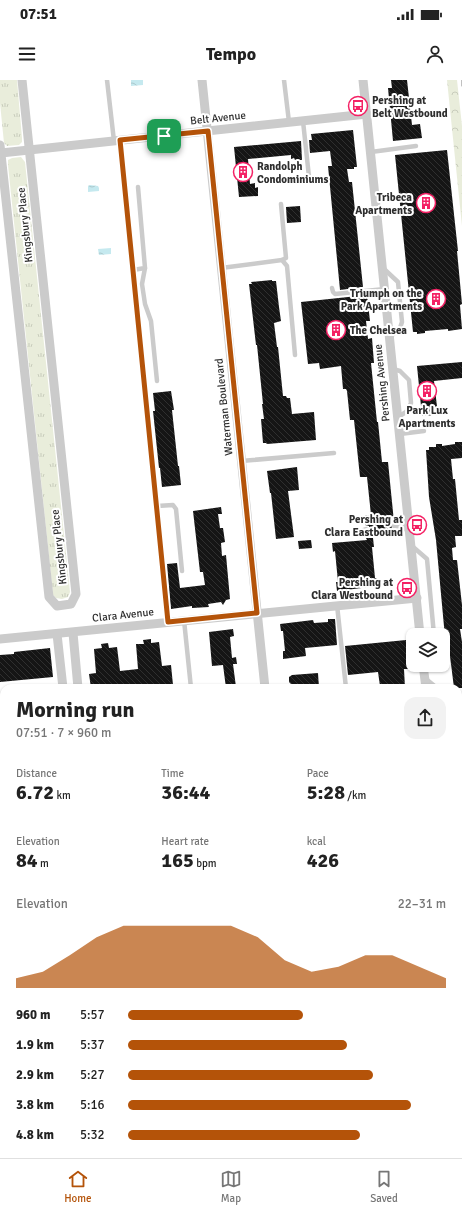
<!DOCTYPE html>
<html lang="en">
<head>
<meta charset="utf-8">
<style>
  body { margin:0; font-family:Signika,sans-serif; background:#f2f2f2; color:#222; height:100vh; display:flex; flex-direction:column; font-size:15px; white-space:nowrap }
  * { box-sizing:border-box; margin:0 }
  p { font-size:13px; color:#767676 }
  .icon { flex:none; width:22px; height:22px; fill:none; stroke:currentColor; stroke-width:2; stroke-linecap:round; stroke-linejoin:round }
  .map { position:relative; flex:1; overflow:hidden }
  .sheet { position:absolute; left:0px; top:604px; width:462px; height:474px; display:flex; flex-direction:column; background:#fff; border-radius:12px 12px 0 0; box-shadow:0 1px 3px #0004 }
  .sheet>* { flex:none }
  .fabs { position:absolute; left:406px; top:548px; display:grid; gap:8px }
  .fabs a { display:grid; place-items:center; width:44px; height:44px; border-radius:8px; background:#fff; box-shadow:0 1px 3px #0004; font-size:20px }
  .pin { position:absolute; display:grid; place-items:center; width:34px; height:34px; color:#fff; margin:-17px; border-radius:8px; box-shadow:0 2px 6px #0006 }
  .round { display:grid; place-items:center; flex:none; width:42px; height:42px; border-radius:12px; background:#f2f2f2 }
  .head { display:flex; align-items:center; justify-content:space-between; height:68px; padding:0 16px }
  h1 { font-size:22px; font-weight:700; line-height:30px }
  .stats { display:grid; grid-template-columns:repeat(3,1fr); gap:6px; height:68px; padding:4px 16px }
  .stats div { display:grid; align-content:center }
  .stats b { font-size:20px; font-weight:700 }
  .stats small { font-size:11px; font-weight:400 }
  .stats p { font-size:11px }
  .chart { height:112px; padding:8px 16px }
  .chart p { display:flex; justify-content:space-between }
  .chart svg { width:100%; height:72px; margin-top:4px; fill:#b45309; opacity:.7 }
  ul { padding:0 16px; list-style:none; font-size:13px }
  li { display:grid; grid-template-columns:64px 48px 1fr; align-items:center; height:30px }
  li i { height:10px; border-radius:5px; background:#b45309 }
  .status { display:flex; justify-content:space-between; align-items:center; height:28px; padding:0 20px; background:#fff; direction:ltr }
  .status svg { height:11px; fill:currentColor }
  header { display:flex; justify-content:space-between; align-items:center; height:52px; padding:0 16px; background:#fff; font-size:18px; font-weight:700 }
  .tabs { display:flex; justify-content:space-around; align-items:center; height:56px; border-top:1px solid #e0e0e0; background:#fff; font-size:11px; color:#767676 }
  .tabs a { display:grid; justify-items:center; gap:2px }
  .tabs .current { color:#b45309 }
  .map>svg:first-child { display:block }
  .grass { fill:url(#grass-tufts) }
  .forest { fill:url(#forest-crowns) }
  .park { fill:#e9eddb }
  .garden { fill:url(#garden-dots) }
  .water { fill:url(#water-waves) }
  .building { fill:url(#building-back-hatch) }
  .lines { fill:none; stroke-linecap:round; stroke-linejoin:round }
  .path { stroke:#cbcbcb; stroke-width:1.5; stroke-dasharray:2 2; stroke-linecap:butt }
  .lane { stroke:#cbcbcb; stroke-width:4.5 }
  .street { stroke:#cbcbcb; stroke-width:9 }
  .secondary { stroke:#b8b8b8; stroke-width:12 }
  .tram { stroke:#838383; stroke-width:1 }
  .route-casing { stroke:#fff; stroke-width:8 }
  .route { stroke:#b45309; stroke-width:5 }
  .labels { text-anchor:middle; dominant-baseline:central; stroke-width:4; stroke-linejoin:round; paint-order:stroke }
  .poi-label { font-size:11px; font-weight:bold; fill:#2e2e2e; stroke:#fff; text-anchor:end }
  .street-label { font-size:11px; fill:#2e2e2e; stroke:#fff }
</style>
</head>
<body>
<div class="status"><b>07:51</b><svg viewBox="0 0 49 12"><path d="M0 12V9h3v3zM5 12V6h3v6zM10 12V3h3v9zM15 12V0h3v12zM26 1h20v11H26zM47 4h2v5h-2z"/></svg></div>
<header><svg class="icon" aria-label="menu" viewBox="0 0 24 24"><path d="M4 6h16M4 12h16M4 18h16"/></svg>Tempo<svg class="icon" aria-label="person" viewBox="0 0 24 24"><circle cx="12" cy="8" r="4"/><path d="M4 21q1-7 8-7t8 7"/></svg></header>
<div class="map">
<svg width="462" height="1078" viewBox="0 0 462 1078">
  <defs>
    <pattern id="grass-tufts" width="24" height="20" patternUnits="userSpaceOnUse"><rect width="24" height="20" fill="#e9eddb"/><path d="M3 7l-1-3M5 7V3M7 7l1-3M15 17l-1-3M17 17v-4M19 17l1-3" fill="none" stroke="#c8ccbc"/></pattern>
    <pattern id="forest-crowns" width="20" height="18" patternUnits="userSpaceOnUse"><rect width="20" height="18" fill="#e9eddb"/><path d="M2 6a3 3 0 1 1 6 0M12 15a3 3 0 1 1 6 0" fill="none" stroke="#c8ccbc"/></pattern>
    <pattern id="garden-dots" width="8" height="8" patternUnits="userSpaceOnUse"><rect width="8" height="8" fill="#e9eddb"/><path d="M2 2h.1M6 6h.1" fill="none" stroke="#c8ccbc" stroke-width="1.8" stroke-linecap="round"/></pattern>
    <pattern id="water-waves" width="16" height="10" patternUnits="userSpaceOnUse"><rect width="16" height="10" fill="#c5e9ef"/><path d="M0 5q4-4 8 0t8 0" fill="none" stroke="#aac8cd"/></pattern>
    <pattern id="building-back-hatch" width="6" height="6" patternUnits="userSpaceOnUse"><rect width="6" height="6" fill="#151515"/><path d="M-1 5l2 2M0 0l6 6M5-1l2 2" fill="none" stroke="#2f2f2f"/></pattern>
  </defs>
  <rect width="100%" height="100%" fill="#fff"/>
  <g class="grass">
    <path d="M0,0H17L22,58V62L19,65L7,66L4,63L0,23Z"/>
    <path d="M21,77L25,82L70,512L68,517L62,519L56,518L53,515L8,85V80L12,78Z"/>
  </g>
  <g class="forest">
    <path d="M447,0H457L462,46V146Z"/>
    <path d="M462,1046V1070L458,1078H446L448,1074H458V1055Z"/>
  </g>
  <g class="park">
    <path d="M4,1021V1061L1,1025L2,1022Z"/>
    <path d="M5,1074H75L76,1078H6Z"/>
  </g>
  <path class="garden" d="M459,843H461V867L458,865V847Z"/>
  <g class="water">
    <path d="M131,0H143V5L131,6Z"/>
    <path d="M90,105L98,106L99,108V111L88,112V106Z"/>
    <path d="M111,168V174L99,175L98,169Z"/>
  </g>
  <g class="building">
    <path d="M391,0H407L412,45L420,44L422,58L393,61L388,8H392Z"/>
    <path d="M353,50L357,87H354V89H347L349,102H352L363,207L340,210L328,86H332L330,71L310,73L309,60H312L311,54Z"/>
    <path d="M301,61L302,80H295L294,78L291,79V75L248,79L250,104L255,103V108L258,107V116L239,117L234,67Z"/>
    <path d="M447,70L458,171H457L462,224L460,225L462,249L448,251V249L425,251V253L417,254V252H413L395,75Z"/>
    <path d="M300,126L301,142L287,143L286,127Z"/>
    <path d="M272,200V201H276L279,227L281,241L274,243L277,267H278L283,316H286L287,318H290L292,334L314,332L316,360L267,364L266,363H263L261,339H264L262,324H263L257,265H256L249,204H252L251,202Z"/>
    <path d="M367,215L370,241H366L368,259L372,258L374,283H371L377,342H378L382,382H388L394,442L391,444L392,449L377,451L369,450V446L365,445V435H371L367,397H360L354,340H350L347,311L346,309H343L341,286L320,289L319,283L308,284L301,222Z"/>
    <path d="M462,282V298L434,301L438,335L422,336L417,286Z"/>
    <path d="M171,311L174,330H172L178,386H179L181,405L162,407L160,388H159L153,331H155L153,313Z"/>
    <path d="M455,362H462V378L451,379L453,399H455L459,440H462V456H455L456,467L452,468L453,480H457L462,525V549H460L462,562V608H454L449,568H446L436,460L429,417L426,370H429V367H436V364H442V366L455,364Z"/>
    <path d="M297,387L299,410L288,411L294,457L276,459L271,413H270L267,391Z"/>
    <path d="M221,427L222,434H218L220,448H223L225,462L221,463L222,476L226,475L230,519L226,520L223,525L221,522L208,524L209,527L192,528V526L171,529L167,484L177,483L180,508L205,505L203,492H200L193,431Z"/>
    <path d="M366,458H373L374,467H372L375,498H377L378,506L337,511L336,502H338L335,471L333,472L332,463L367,460Z"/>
    <path d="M311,460L312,468L299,469L298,461Z"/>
    <path d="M328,539H335L337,565L305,568L306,576L283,579V571H285L283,551H281L280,544L313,540L314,543L328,542Z"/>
    <path d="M233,549L234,556L230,557L232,578L236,577L237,584H233L236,607L226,608L223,585L212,586L209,552Z"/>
    <path d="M151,559V563L159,562L162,586L171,585L173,605L141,608H91L89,594L96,593L94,569L102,568L101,564L108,563L109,568L117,567L120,591L138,589L136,564H144L143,560Z"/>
    <path d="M406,560L409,589H404L405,608H382V606H380L378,592L348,595L345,566Z"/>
    <path d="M50,568L53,597L0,602V575L14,574V572Z"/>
    <path d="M318,593L319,608H295L289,602V597L292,595Z"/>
  </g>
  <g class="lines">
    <g class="path">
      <path d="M458,740H462"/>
      <path d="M458,747H462"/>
      <path d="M0,785L4,784"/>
      <path d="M459,812L462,811"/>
      <path d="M458,813H459"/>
      <path d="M65,1074L70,1078"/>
      <path d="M17,1078L20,1074"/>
    </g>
    <g class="lane">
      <path d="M107,0L114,61"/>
      <path d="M284,0L289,42"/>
      <path d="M303,41L309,97"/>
      <path d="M120,60L169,542"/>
      <path d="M371,72L416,66"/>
      <path d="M281,124L286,178L282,180"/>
      <path d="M145,188L142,204L145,224L151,241L157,301"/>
      <path d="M221,188L282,180L287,186L295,275"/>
      <path d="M383,188L398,202L402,242L400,248L390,257"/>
      <path d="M133,190L145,188L138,107"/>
      <path d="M332,208L333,212L335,214L385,209"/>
      <path d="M393,289L400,291L409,300L411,323L406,332L398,337"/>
      <path d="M400,354L424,351"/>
      <path d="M241,381L334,373"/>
      <path d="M157,426L173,425L176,429L182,491"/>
      <path d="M394,446L408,447"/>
      <path d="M358,452C374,457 394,454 409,447"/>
      <path d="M358,452L366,449"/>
      <path d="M412,466L427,479L434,555"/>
      <path d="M337,525L346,608"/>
      <path d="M184,540L191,608"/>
      <path d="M426,599L437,608"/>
      <path d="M0,630L4,629"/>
      <path d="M458,677H462"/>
      <path d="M0,681H4"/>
      <path d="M458,879H462"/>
      <path d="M458,1049L462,1041"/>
      <path d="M118,1074L119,1078"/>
      <path d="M240,1074V1078"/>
      <path d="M444,1078L446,1074"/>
    </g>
    <g class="street">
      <path d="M202,0L265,608"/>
      <path d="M363,0L420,555"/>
      <path d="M0,65L49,517L57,526L71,524L76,514L22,0"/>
      <path d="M1,73L367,34"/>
      <path d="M73,553L78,608"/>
      <path d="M57,554L63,608"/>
      <path d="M0,559L417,518"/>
      <path d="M423,585L426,608"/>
      <path d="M0,1017L4,1016"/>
      <path d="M0,1054L2,1078"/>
      <path d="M80,1074V1078"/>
      <path d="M178,1074L179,1078"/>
      <path d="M312,1074L313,1078"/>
      <path d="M374,1078L376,1074"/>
    </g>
    <g class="secondary">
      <path d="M458,760L462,759"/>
      <path d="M0,803H4"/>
    </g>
    <g class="tram">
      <path d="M462,0V6"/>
      <path d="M458,751L462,750"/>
      <path d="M0,788H4"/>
    </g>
  </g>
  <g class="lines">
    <g class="route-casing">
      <path id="route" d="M208,51L257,533L168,542L120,60Z"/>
    </g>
    <use href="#route" class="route"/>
  </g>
  <defs>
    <g id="bus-ring" transform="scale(1)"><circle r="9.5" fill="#fff" stroke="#f42265" stroke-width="1.5"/><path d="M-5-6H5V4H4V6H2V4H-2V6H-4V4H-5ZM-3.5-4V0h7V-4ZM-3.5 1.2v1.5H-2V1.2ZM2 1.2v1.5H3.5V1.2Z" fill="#f42265"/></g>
    <g id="building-ring" transform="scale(1)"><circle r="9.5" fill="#fff" stroke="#f42265" stroke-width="1.5"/><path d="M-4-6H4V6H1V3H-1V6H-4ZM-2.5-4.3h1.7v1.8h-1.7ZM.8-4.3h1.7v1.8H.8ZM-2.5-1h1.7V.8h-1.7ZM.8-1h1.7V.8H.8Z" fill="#f42265"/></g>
  </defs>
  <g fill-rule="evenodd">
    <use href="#bus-ring" x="358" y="26"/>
    <use href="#building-ring" x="243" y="92"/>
    <use href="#building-ring" x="426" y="123"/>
    <use href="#building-ring" x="436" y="219"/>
    <use href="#building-ring" x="336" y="250"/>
    <use href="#building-ring" x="427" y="311"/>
    <use href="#bus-ring" x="417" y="445"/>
    <use href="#bus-ring" x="407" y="508"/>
  </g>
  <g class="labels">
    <g class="poi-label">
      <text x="372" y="20" text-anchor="start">Pershing at<tspan x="372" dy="13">Belt Westbound</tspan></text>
      <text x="257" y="86" text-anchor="start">Randolph<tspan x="257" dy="13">Condominiums</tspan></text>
      <text x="412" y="117">Tribeca<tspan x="412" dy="13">Apartments</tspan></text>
      <text x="422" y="213">Triumph on the<tspan x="422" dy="13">Park Apartments</tspan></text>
      <text x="350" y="250" text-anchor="start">The Chelsea</text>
      <text x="427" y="330" text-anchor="middle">Park Lux<tspan x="427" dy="13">Apartments</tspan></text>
      <text x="403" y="439">Pershing at<tspan x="403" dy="13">Clara Eastbound</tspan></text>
      <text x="393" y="502">Pershing at<tspan x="393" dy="13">Clara Westbound</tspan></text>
    </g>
    <g class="street-label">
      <text transform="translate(218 38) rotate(-6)">Belt Avenue</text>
      <text transform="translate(25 145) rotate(-96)">Kingsbury Place</text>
      <text transform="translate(382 303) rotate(-96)">Pershing Avenue</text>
      <text transform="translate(224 327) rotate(-96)">Waterman Boulevard</text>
      <text transform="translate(59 467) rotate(-96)">Kingsbury Place</text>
      <text transform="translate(123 535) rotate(-6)">Clara Avenue</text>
    </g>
  </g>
</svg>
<div class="fabs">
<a><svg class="icon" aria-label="layers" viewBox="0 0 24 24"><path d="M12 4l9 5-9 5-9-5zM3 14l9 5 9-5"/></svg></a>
</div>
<div class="pin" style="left:164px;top:56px;background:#1e9e55"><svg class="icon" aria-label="arrive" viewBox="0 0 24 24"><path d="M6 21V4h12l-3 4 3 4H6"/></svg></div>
<section class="sheet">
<div class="head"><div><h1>Morning run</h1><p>07:51 · 7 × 960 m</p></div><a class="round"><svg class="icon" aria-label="share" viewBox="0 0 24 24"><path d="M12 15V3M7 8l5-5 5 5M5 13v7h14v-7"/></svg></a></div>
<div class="stats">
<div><p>Distance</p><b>6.72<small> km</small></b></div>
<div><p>Time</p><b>36:44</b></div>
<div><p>Pace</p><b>5:28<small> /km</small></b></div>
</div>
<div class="stats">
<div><p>Elevation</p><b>84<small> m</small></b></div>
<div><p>Heart rate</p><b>165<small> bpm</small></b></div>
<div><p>kcal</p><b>426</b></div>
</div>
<div class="chart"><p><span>Elevation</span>22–31 m</p>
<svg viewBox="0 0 160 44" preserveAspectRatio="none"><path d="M0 44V38L10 34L20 24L30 13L40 6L50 6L60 6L70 6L80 6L90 13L100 27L110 34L120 31L130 24L140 24L150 31L160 38V44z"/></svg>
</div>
<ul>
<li><b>960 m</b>5:57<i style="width:55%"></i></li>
<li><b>1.9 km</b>5:37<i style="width:69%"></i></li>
<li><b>2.9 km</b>5:27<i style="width:77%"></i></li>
<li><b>3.8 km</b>5:16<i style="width:89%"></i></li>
<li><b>4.8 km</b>5:32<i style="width:73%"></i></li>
</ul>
</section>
</div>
<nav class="tabs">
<a class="current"><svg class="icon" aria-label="home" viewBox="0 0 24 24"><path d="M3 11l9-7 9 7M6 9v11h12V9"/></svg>Home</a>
<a><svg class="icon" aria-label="map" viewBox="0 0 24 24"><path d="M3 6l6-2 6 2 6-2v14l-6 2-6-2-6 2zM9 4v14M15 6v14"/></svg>Map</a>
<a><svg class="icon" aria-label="saved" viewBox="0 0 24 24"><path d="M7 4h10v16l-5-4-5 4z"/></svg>Saved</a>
</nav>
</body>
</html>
